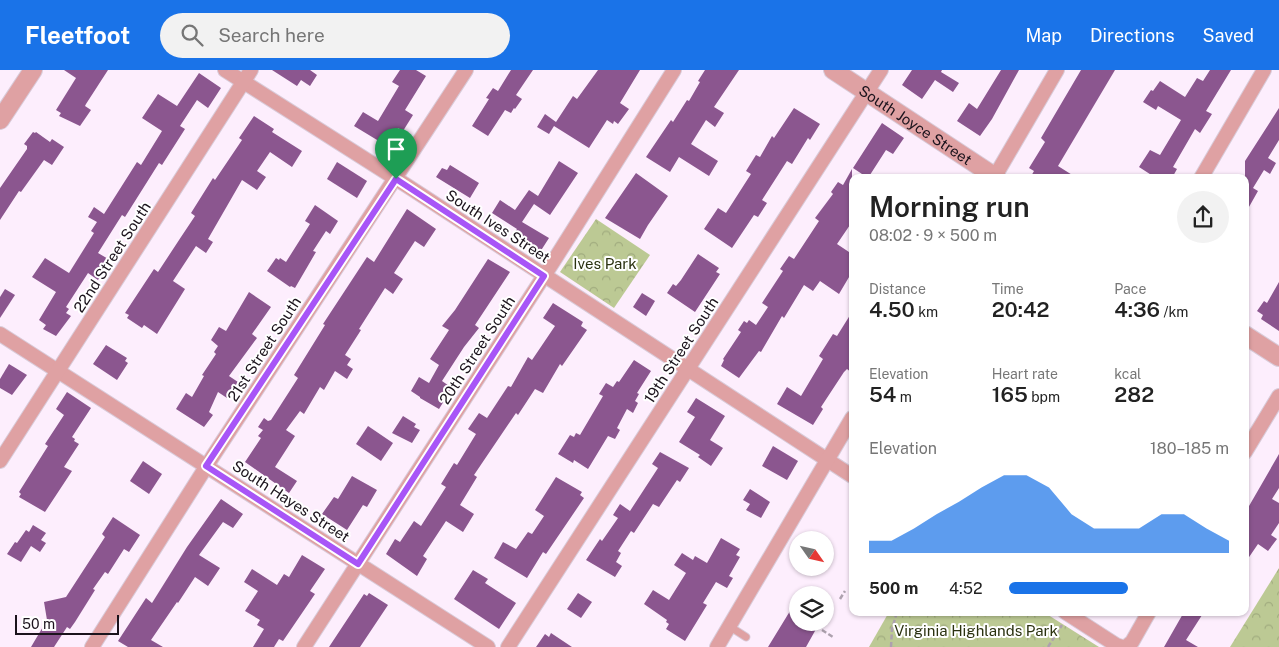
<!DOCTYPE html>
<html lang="en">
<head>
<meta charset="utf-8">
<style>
  body { margin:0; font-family:"Public Sans",sans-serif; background:#f2f2f2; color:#222; height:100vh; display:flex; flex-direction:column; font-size:19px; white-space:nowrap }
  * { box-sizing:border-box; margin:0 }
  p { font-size:16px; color:#767676 }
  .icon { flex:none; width:28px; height:28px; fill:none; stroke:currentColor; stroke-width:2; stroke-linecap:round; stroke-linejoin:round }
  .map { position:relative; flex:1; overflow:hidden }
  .sheet { position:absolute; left:849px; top:104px; width:400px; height:442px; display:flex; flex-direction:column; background:#fff; border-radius:10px; box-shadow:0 1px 4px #0004 }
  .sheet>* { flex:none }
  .needle { width:32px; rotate:124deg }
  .tools { position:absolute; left:789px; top:461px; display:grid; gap:10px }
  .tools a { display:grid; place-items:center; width:45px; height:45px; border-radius:50%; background:#fff; box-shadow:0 1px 4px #0004; font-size:25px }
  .scale { position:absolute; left:15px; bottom:12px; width:104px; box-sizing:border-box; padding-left:5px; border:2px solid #1b131c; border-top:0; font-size:14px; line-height:18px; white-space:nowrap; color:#1b131c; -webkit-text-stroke:4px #fff; paint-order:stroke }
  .pin { position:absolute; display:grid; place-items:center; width:42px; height:42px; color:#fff; margin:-51px -21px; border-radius:50% 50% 50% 0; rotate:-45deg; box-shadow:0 0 5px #0007 }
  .pin .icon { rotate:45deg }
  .round { display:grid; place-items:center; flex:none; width:52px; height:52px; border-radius:26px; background:#f2f2f2 }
  .summary { display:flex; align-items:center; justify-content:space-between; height:85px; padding:0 20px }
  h1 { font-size:28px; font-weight:600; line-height:38px }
  .stats { display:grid; grid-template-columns:repeat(3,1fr); gap:8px; height:85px; padding:5px 20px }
  .stats div { display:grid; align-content:center }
  .stats b { font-size:21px; font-weight:600 }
  .stats small { font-size:14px; font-weight:400 }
  .stats p { font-size:14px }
  .chart { height:140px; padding:10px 20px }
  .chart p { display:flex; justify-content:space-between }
  .chart svg { width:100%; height:90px; margin-top:5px; fill:#1a73e8; opacity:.7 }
  ul { padding:0 20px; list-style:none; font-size:16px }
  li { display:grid; grid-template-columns:80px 60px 1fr; align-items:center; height:38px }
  li i { height:12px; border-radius:6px; background:#1a73e8 }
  header { display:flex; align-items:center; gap:30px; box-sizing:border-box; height:70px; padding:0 25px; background:#1a73e8; color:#fff }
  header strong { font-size:24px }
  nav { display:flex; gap:28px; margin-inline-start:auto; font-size:18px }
  .search { width:350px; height:45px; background:#f2f2f2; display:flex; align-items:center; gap:12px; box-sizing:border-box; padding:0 18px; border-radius:28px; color:#767676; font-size:19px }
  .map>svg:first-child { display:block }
  .park { fill:url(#park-crowns) }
  .pitch { fill:#bcc994 }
  .building { fill:#8b568f }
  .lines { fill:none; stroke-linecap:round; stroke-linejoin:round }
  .service-casing { stroke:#d9cbd9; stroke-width:9 }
  .minor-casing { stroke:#d9cbd9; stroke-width:16 }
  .tertiary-casing { stroke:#d9cbd9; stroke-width:20 }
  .path { stroke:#ada1ae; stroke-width:2.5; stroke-dasharray:5 2.5; stroke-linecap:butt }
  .service { stroke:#dfa1a3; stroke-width:7 }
  .minor { stroke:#dfa1a3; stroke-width:14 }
  .tertiary { stroke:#dfa1a3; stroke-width:18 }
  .route-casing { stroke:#fff; stroke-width:10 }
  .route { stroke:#a855f7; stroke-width:6 }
  .labels { text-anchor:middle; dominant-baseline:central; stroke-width:4; stroke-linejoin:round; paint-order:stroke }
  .street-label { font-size:15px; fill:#1b131c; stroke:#fff }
  .park-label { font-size:15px; fill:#2b3210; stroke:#fff }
</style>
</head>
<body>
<header>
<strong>Fleetfoot</strong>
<div class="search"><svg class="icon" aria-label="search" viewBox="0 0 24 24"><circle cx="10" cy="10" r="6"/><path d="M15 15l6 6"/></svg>Search here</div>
<nav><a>Map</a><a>Directions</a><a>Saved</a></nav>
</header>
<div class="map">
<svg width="1279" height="577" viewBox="0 0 1279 577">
  <defs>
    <pattern id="park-crowns" width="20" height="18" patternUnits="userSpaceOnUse" patternTransform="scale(1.25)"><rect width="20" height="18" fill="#bcc994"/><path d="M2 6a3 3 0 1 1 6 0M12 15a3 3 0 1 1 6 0" fill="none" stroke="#a1ac7f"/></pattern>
  </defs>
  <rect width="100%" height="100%" fill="#fdeefd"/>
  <g class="park">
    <path d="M596,149L650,185L614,238L560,202Z"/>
    <path d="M1279,498V577H1230Z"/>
    <path d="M889,542L1045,543L1099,577H869Z"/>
  </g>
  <path class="pitch" d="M984,546L1025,572L1022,577H991L972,565Z"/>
  <g class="building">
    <path d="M64,0H108L86,34L85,36L91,40L80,56L59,46L61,43L56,40L76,8Z"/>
    <path d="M272,0H310L317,5L310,16L301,10L297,16Z"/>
    <path d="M400,0H416L426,6L405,40L413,45L403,61L398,58L387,76L354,56L363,42L378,51L399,16L392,12Z"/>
    <path d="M511,0H533L516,25L522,29L515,39L514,38L511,43L505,40L488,66L472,56L489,29L486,28L493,18L498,21Z"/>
    <path d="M598,0H640L620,33L629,39L618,54L614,51L613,54L607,50L589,78L554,56L549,64L537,57L545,44L556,52L573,26L577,29Z"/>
    <path d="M705,0H739L714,37L724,43L715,57L706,50L691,74L718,91L709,106L679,87L670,102L646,87L671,50L673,52L687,30L689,31L700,12L698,11Z"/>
    <path d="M912,0H942L941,2L959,13L953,22L935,10L922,29L902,15Z"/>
    <path d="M1001,0H1019L992,49L980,66L957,51L969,33L977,39Z"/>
    <path d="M1081,0H1115L1058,96L1077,108H1030L1034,101L1029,98L1045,72L1041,68Z"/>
    <path d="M1210,0H1231L1206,41L1212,44L1200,63L1195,59L1173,97L1177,99L1172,108H1156L1139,97L1150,80L1160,85L1181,50L1158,36L1156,40L1143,32L1151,20L1153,21L1160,11L1185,27L1197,8L1203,11Z"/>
    <path d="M199,3L221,18L208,38L197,30L180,56L185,59L162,95L159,93L125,147L122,145L98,183L110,190L98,210L88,203L66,237L69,239L66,243L71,246L56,266L43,259L46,255L39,250L56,222L32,207L45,188L69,203L94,163L91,161L97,152L88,147L94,137L104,144L137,92L141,95L162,61L142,48L158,24L177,36Z"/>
    <path d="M794,38L820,54L810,70L808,68L792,94L787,91L762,130L767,133L758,147L754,145L732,178L704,159L718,138L726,143L751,104L746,101L756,85L760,87L772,66L774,68Z"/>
    <path d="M1279,38V70L1268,88L1276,93L1270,104L1264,100L1253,118L1258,121L1245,144V91Z"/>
    <path d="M254,46L274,59L272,62L302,81L292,97L270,82L257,101L266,107L257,120L242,110L208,169L213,172L206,183L196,176L173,211L185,219L157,264L144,255L142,258L127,248L129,245L125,243L154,199L158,202L181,167L195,146L191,143L213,108L215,110L242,70L239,68Z"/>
    <path d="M882,53L904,68L893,84L886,80L868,108L853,98Z"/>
    <path d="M33,62L35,63L36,62L50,72L52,69L64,77L52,95L44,90L21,122L19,121L0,150V118L27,79V76L24,74Z"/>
    <path d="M559,91L578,103L550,145L534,134L522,152L549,168L540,182L513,165L517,159L492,143L500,130L515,140L529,120L538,126Z"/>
    <path d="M337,92L367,111L357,128L327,109Z"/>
    <path d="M450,95L479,113L470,128L436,107L442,98L447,100Z"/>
    <path d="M852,99V152L837,174L852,184V202L839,224L820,211L813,221L804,215L784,248L782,246L761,282L759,281L739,308L721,296L724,290L723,289L741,262L738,260L744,251L747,253L749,250L756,255L768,237L762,233L783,201L780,199L789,186L794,189L819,151L815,148L833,124L831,122L838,112L843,115Z"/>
    <path d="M636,103L668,126L648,155L640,169L605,148Z"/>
    <path d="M315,135L338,151L330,164L326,161L313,181L316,182L295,218L291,216L290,217L267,201L276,188L279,190L280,188L286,192L310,154L305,151Z"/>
    <path d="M407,139L436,159L424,177L415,171L394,203L403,209L393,224L385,218L359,259L361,260L345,285L351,289L347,295L353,299L347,309L335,301L324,320L320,317L304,344L300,341L286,360L295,366L275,397L297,411L289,423L245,392L261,368L258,366L263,360L258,357L264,348L268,351L271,350L298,308L294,305L325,255L323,254L346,219L367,187L374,192Z"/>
    <path d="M698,184L719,198L716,202L720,204L695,242L667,223L673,214L676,216L681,210Z"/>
    <path d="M488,189L510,202L475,255L479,258L464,277L442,311L452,318L439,339L420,328V327L411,321L419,307L429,313L439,295L430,289L449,260L442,256L455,240Z"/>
    <path d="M1279,212V261L1261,249L1263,245L1257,241L1264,231L1267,233Z"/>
    <path d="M5,219L15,225L0,248V227Z"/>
    <path d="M249,222L271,237L252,264L257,268L229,306L238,312L227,328L218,322L209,342L213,345L204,357L176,339L186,323L192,327L204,306L202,305L216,284L214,282L218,276L211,270L219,257L226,261Z"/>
    <path d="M642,223L655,231L646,246L633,237Z"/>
    <path d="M553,233L583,252L581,256L587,260L562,296L560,294L543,323L535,319L518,345L516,343L474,405L477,407L460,435L474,444L463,462L446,451L423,486L427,489L417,506L386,484L395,469L400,472L414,451L421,456L446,417L441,414L454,393L457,395L476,364L468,359L479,343L487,348L508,316L511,317L528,287L532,290L555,256L543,248Z"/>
    <path d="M852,242V303L847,299L844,302L821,337L823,339L813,355L777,334L787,317L801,326L823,289L819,286L833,264L837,266Z"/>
    <path d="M106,275L127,288L125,291L128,293L117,310L93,294Z"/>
    <path d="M634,290L651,301L637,323L639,324L635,331L638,333L633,343L627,339L617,358L620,360L615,369L608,366L588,399L574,390L573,393L558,384L570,365L574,367L576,363L580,365L603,326L599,324L606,313L613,317L617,311L619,312Z"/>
    <path d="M9,294L27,305L12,325L0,318V309Z"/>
    <path d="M67,322L91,338L72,367L75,369L74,371L79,374L64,397L72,401L45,442L19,427L21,424L19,422L48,376L45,374L64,345L56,339Z"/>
    <path d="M696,328L725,346L710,370L723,378L711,396L698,387L700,385L679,372L695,347L687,342Z"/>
    <path d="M403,346L416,354L414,357L420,360L412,373L392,363Z"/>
    <path d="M368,356L393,373L381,391L356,374Z"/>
    <path d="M773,376L798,391L787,410L762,396Z"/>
    <path d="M660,382L689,398L680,412L677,410L659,437L653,434L634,463L631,461L618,481L621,483L616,492L622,496L615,507L586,490L600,469L602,471L618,448L613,445L620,434L630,441L658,398L652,394Z"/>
    <path d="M1279,384V418L1272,429L1279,433V453L1271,465L1277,469L1268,481L1258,474L1245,493V443Z"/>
    <path d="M143,391L162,404L149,424L130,411Z"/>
    <path d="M352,406L377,420L367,437L363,435L347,460L322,444L334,427L338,429Z"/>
    <path d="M556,407L582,422L580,425L584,428L546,484L543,482L527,508L494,488L503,472L516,479L528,462L532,464L544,446L535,440Z"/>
    <path d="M750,419L770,432L761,448L746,440L750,434L743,430Z"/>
    <path d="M221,429L243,444L233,458L223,452L199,485L220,498L208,516L195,507L178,533L177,532L151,570L163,577H128L118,571L146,528L152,533L187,477Z"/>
    <path d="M113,447L140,465L129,482L124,479L108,504L105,502L93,519L95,520L75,552L70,559L67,557L54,577H31L47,550L44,532L66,527L105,467L102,464Z"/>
    <path d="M33,455L46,463L41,470L46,473L40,482L31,476L21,492L7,484L15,472L17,473L26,460L29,462Z"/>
    <path d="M721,468L740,479L736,485L740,487L729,506L733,508L727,518L716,512L703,533L707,535L685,571L666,559L669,554L666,552L667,550L644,534L653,520L669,530L686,503L674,495L682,483L693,490L695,486L707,493Z"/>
    <path d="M302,485L325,499L310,521L315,524L283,571L279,569L274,577H253L264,559L257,555L260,550L245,541L258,521L244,512L252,499L277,515L284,504L289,507Z"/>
    <path d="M473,500L488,509L485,513L516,533L499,559L454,529Z"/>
    <path d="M369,523L388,535L360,577H329L364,524L367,526Z"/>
    <path d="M578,523L592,532L581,548L567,539Z"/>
    <path d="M798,528V552H820L806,577H768Z"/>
    <path d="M1184,542H1204L1186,570L1198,577H1164Z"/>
    <path d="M551,563L572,577H536L545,564L549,567Z"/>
  </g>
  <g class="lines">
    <g class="service-casing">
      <path id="service" d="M729,556L746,567"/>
    </g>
    <g class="minor-casing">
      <g id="minor">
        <path d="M225,0L409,117L852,406"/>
        <path d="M994,108L1057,0"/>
        <path d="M1201,108L1264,0"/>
        <path d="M0,264L488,577"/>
        <path d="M1245,382L1279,326"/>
        <path d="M0,391L251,0"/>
        <path d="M1065,542L1116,575L1122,577"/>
        <path d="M92,577L213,386L466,0"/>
        <path d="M304,577L553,192L674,0"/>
        <path d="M508,577L881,0"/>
        <path d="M717,577L852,348"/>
        <path d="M1126,577L1132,572L1149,542"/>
      </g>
    </g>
    <g class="tertiary-casing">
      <g id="tertiary">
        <path id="s1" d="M833,0L997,108"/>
        <path d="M0,50L33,0"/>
        <path d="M1245,265L1279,287"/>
      </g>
    </g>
    <g class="path">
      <path d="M840,529L845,521"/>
      <path d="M822,560L833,567"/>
      <path d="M891,577L892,559L897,542"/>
      <path d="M1048,577L1062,555"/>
    </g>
    <use href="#service" class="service"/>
    <use href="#minor" class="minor"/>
    <use href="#tertiary" class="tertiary"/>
  </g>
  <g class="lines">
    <g class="route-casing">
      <path id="route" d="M396,109L544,206L358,494L206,396Z"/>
    </g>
    <use href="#route" class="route"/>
  </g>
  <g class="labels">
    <g class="street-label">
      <text stroke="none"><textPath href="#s1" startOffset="99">South Joyce Street</textPath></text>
      <text transform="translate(498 156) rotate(33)">South Ives Street</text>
      <text transform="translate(112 187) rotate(-57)">22nd Street South</text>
      <text transform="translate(264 279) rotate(-57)">21st Street South</text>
      <text transform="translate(477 280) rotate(-57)">20th Street South</text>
      <text transform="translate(681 280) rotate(-57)">19th Street South</text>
      <text transform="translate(291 431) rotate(33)">South Hayes Street</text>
    </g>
    <g class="park-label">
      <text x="605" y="193">Ives Park</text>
      <text x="976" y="560">Virginia Highlands Park</text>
    </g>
  </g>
</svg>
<div class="tools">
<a><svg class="needle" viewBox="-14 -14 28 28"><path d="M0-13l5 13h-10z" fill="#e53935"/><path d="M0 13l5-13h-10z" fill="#767676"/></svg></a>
<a><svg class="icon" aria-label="layers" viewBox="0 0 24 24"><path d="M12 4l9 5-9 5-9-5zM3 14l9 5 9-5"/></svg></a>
</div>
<div class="scale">50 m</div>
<div class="pin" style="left:396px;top:109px;background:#1e9e55"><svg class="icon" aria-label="arrive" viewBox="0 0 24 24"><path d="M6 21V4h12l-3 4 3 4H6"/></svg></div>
<section class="sheet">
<div class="summary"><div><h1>Morning run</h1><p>08:02 · 9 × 500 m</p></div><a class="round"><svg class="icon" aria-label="share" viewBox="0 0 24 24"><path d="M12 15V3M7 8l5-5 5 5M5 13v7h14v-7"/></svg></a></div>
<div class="stats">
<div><p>Distance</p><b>4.50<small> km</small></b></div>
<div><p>Time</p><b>20:42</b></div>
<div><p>Pace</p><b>4:36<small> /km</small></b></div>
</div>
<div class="stats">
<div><p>Elevation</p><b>54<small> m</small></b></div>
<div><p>Heart rate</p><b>165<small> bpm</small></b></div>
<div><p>kcal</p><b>282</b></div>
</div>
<div class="chart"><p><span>Elevation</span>180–185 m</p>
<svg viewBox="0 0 160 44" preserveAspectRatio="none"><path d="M0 44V38L10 38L20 32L30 25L40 19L50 12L60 6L70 6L80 12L90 25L100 32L110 32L120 32L130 25L140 25L150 32L160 38V44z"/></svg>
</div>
<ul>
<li><b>500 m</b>4:52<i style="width:54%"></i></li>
</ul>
</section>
</div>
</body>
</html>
